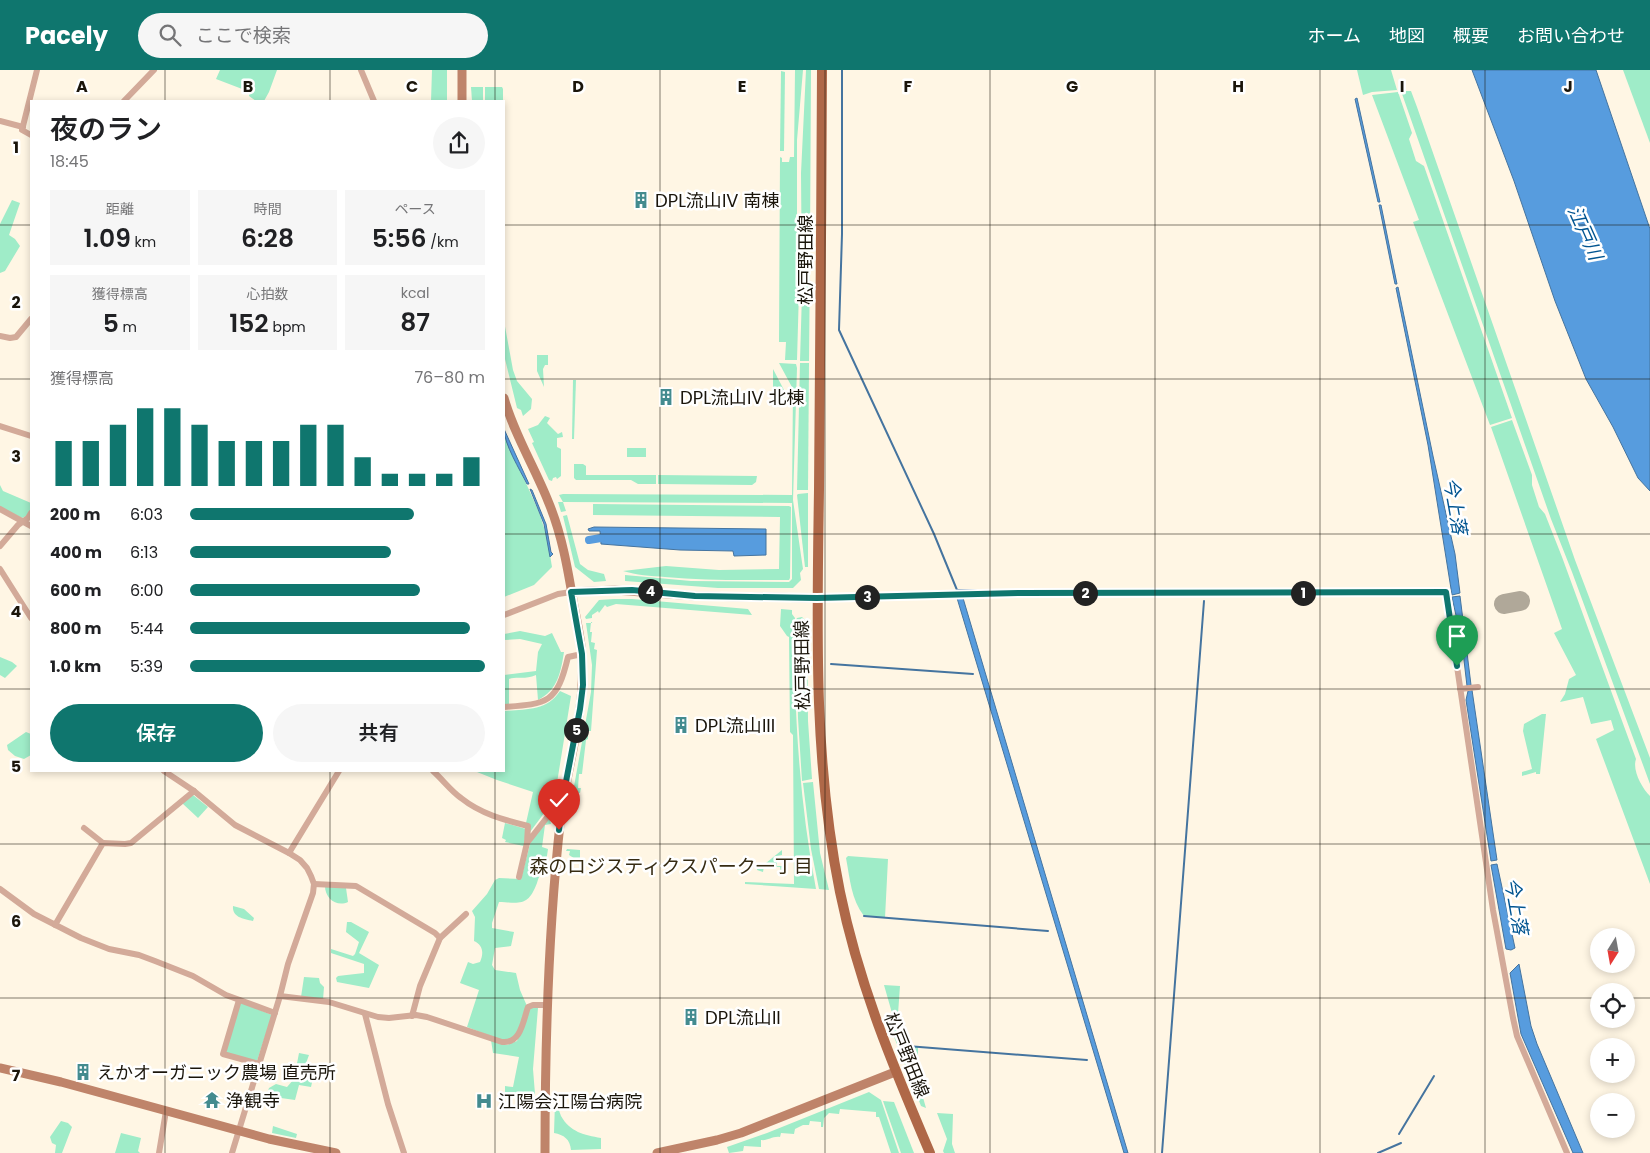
<!DOCTYPE html>
<html lang="ja">
<head>
<meta charset="utf-8">
<style>
  body { margin:0; font-family:Poppins,"Noto Sans JP",sans-serif; background:#f6f6f6; color:#202124; height:100vh; display:flex; flex-direction:column; font-size:19px; white-space:nowrap }
  * { box-sizing:border-box; margin:0 }
  p { font-size:16px; color:#757577 }
  .icon { flex:none; width:28px; height:28px; fill:none; stroke:currentColor; stroke-width:2; stroke-linecap:round; stroke-linejoin:round }
  .map { position:relative; flex:1; overflow:hidden }
  .panel { position:absolute; left:30px; top:30px; width:475px; height:672px; display:flex; flex-direction:column; background:#fff; border-radius:0px; box-shadow:0 2px 8px #0003 }
  .panel>* { flex:none }
  .needle { width:32px; rotate:191deg }
  .controls { position:absolute; left:1590px; top:858px; display:grid; gap:10px }
  .controls a { display:grid; place-items:center; width:45px; height:45px; border-radius:50%; background:#fff; box-shadow:0 2px 8px #0003; font-size:25px }
  .pin { position:absolute; display:grid; place-items:center; width:42px; height:42px; color:#fff; margin:-51px -21px; border-radius:50% 50% 50% 0; rotate:-45deg; box-shadow:0 0 5px #0007 }
  .pin .icon { rotate:45deg }
  .km { position:absolute; width:25px; height:25px; margin:-12px; border-radius:50%; background:#222; color:#fff; font-size:14px; line-height:25px; text-align:center }
  .round { display:grid; place-items:center; flex:none; width:52px; height:52px; border-radius:26px; background:#f6f6f6 }
  .summary { display:flex; align-items:center; justify-content:space-between; height:85px; padding:0 20px }
  h1 { font-size:28px; font-weight:600; line-height:38px }
  .stats { display:grid; grid-template-columns:repeat(3,1fr); gap:8px; height:85px; padding:5px 20px }
  .stats div { display:grid; align-content:center; border-radius:0px; background:#f6f6f6; text-align:center }
  .stats b { font-size:25px; font-weight:600 }
  .stats small { font-size:14px; font-weight:400 }
  .stats p { font-size:14px }
  .chart { height:140px; padding:10px 20px }
  .chart p { display:flex; justify-content:space-between }
  .chart svg { width:100%; height:90px; margin-top:5px; stroke:#0f766e; stroke-width:6 }
  .button { display:flex; gap:10px; margin-top:auto; padding:10px 20px }
  .button a { flex:1; height:58px; border-radius:30px; background:#0f766e; color:#fff; font-size:20px; font-weight:600; line-height:58px; text-align:center }
  .button a+a { background:#f6f6f6; color:#202124 }
  ul { padding:0 20px; list-style:none; font-size:16px }
  li { display:grid; grid-template-columns:80px 60px 1fr; align-items:center; height:38px }
  li i { height:12px; border-radius:6px; background:#0f766e }
  header { display:flex; align-items:center; gap:30px; box-sizing:border-box; height:70px; padding:0 25px; background:#0f766e; color:#fff }
  header strong { font-size:24px }
  nav { display:flex; gap:28px; margin-inline-start:auto; font-size:18px }
  .search { width:350px; height:45px; background:#f6f6f6; display:flex; align-items:center; gap:12px; box-sizing:border-box; padding:0 18px; border-radius:28px; color:#757577; font-size:19px }
  .map>svg:first-child { display:block }
  .green { fill:#9fecc8 }
  .water { fill:#579cde; stroke:#45749f }
  .lines { fill:none; stroke-linecap:round; stroke-linejoin:round }
  .stream { stroke:#45749f; stroke-width:2 }
  .canal { stroke:#579cde; stroke-width:8 }
  .taxiway { stroke:#b0a899; stroke-width:20 }
  .street { stroke:#d3aa99; stroke-width:6 }
  .secondary { stroke:#bf846a; stroke-width:9 }
  .primary { stroke:#af6848; stroke-width:10 }
  .route-casing { stroke:#fff; stroke-width:10 }
  .route { stroke:#0f766e; stroke-width:6 }
  .grid { fill:none; stroke:#1a150b; stroke-width:1; stroke-opacity:0.55 }
  .labels { text-anchor:middle; dominant-baseline:central; stroke-width:5; stroke-linejoin:round; paint-order:stroke }
  .poi-label { font-size:18px; fill:#1a150b; stroke:#fff; text-anchor:start }
  .street-label { font-size:18px; fill:#1a150b; stroke:#fff }
  .water-label { font-size:19px; font-style:italic; fill:#025591; stroke:#fff }
  .neighbourhood-label { font-size:19px; fill:#372c13; stroke:#fff }
  .grid-label { font-size:16px; text-anchor:middle; font-weight:bold; fill:#1a150b; stroke:#fff; stroke-width:5; stroke-linejoin:round; paint-order:stroke }
</style>
</head>
<body>
<header>
<strong>Pacely</strong>
<div class="search"><svg class="icon" aria-label="search" viewBox="0 0 24 24"><circle cx="10" cy="10" r="6"/><path d="M15 15l6 6"/></svg>ここで検索</div>
<nav><a>ホーム</a><a>地図</a><a>概要</a><a>お問い合わせ</a></nav>
</header>
<div class="map">
<svg width="1650" height="1083" viewBox="0 0 1650 1083">
  <rect width="100%" height="100%" fill="#fff6e4"/>
  <g class="green">
    <path d="M220,0H277L269,22L264,31H256L249,26L250,22L216,9Z"/>
    <path d="M432,0H447V31H431Z"/>
    <path d="M795,0H803L797,70V144L796,145V149L797,150L799,220L797,290H785L786,272H779L780,87L782,88V92H789L790,87H794Z"/>
    <path d="M806,0H811L810,177L806,179V184L810,187L809,291H800L802,223L801,103Z"/>
    <path d="M1357,0H1391L1397,20L1372,22L1363,25Z"/>
    <path d="M1623,0H1650V73Z"/>
    <path d="M781,1L785,2L784,81H780Z"/>
    <path d="M471,17H483V31H472Z"/>
    <path d="M485,17H502L503,19V31H485Z"/>
    <path d="M1401,21H1411L1417,37L1575,490L1650,688V714L1572,502L1551,449Z"/>
    <path d="M1398,22L1412,63L1409,69L1416,91L1424,96L1512,348L1490,355L1413,152L1419,150L1372,25Z"/>
    <path d="M12,130L20,133L9,165L15,169L20,176L5,201L0,203V154Z"/>
    <path d="M504,251L513,300L517,311L532,329L531,339L523,346L521,340L517,338L504,285Z"/>
    <path d="M537,285H548V295H545L543,299L544,317L537,301Z"/>
    <path d="M779,293L796,294L797,298L793,430L803,499L800,503L801,510L793,518H718L625,511V505L691,511L789,512L792,509V433L563,432L566,441L561,442L558,432H563L559,425L563,424L792,425L793,319Z"/>
    <path d="M800,293H809L808,420H797Z"/>
    <path d="M773,299L784,320L785,332H780L783,328L778,327V332H773Z"/>
    <path d="M573,310H576L574,369H572Z"/>
    <path d="M545,346L550,348L547,353L558,364L562,362L563,367L557,368V377L561,379V406L557,409L556,407L553,408L552,411L549,410L532,373L534,372L528,359L538,355Z"/>
    <path d="M1512,350L1532,405V415L1539,437L1545,444L1562,487L1636,689C1632,700 1642,718 1650,726V814L1596,669L1614,660L1611,650L1591,654L1583,627L1560,632L1565,624L1569,609L1576,605L1554,563L1562,559L1491,357Z"/>
    <path d="M504,364L539,442L547,467L552,497L534,515L504,527Z"/>
    <rect x="627" y="378" width="19" height="9"/>
    <path d="M574,394H583L586,396V405H656V414H638L631,410H576L574,408Z"/>
    <path d="M658,405L756,406H757L756,412L752,415L658,414Z"/>
    <path d="M0,415L3,421L31,433C31,441 30,445 22,448L0,437Z"/>
    <path d="M808,423V497H805L797,425L798,424Z"/>
    <path d="M593,434L789,436L791,437L790,508L789,510C747,510 706,511 665,507C651,506 636,505 623,501L666,496L719,500L779,499L780,447L593,445Z"/>
    <path d="M567,445L580,494L588,500L604,504L606,511L594,512L575,497L563,446Z"/>
    <path d="M614,529H632L748,539L752,545L616,534L607,537L605,535L599,543L598,541L592,545V548L586,549L585,547L599,530Z"/>
    <path d="M781,539L792,540V544L795,548C792,569 794,591 795,613C797,682 803,751 816,819L745,814V812L794,814L793,665L790,662L789,567L787,566L780,556Z"/>
    <path d="M802,547L807,552L808,651L812,709L802,711L798,648L796,550L797,548Z"/>
    <path d="M591,552L590,562H592L591,572L595,573L594,579L597,580L591,661H588V669L586,670L582,704H579L578,718H581L580,723L573,722L591,622L592,595L586,553L593,552Z"/>
    <path d="M520,561L545,566L552,563L561,582H564C561,601 558,620 538,630L536,605C525,610 518,606 509,609V634H504V605L536,601L538,582L542,574L520,569L504,570V564Z"/>
    <path d="M0,587L12,592L17,596L5,608L0,605Z"/>
    <path d="M560,621L571,626L556,719C550,738 539,749 528,765L530,754L526,753L533,722L497,710L477,702L504,701L505,641C526,639 547,641 560,621Z"/>
    <path d="M1542,644H1546L1540,704H1536V702L1522,706V702L1532,699L1523,661L1524,654Z"/>
    <path d="M26,662L31,664V685L24,689L15,686L8,680L7,675Z"/>
    <path d="M813,712L820,783L829,820L819,819L811,779L803,713Z"/>
    <path d="M193,725L208,737L198,748L182,733Z"/>
    <path d="M547,750H550L551,754L545,755L542,777L548,779L545,799C540,803 539,807 537,813C528,836 522,833 499,832L492,853V858L514,862L511,876L495,878L492,895L495,900L516,903L520,920L527,936L517,963L513,969L501,970L467,957L479,920L460,913L468,892L473,894L480,892C484,883 483,875 474,871L475,847L472,841L487,824L495,810L499,808L521,809L530,774L534,766Z"/>
    <path d="M505,753L526,759L524,776L505,772L506,770L502,768Z"/>
    <path d="M567,779L580,780V789L588,793L580,792L569,785L570,781H566Z"/>
    <path d="M782,780V785L776,786L777,796H782L781,802L780,797L764,796L763,802L757,800L758,794L761,797Z"/>
    <path d="M848,786L888,789L885,848L864,846C851,829 850,809 846,788Z"/>
    <path d="M325,816L346,818L348,832C337,837 325,829 325,816Z"/>
    <path d="M233,836L244,839L254,848L253,851C243,849 232,847 233,836Z"/>
    <path d="M347,852H351L369,862L359,883L379,895L369,918L337,912L336,908L338,906L364,903V894L331,883V879L353,886L355,884L359,872L346,862Z"/>
    <path d="M304,907L319,908L320,913L324,917L323,930L301,927Z"/>
    <path d="M884,915L900,916L897,958L901,975L918,977V1010L926,1038L921,1036L891,959L892,943Z"/>
    <path d="M240,932L272,945L257,991L227,983L226,981Z"/>
    <path d="M531,938H538L533,999L535,1024L531,1026H505V1016L513,1017L519,987L493,983L491,970L507,975L517,971L529,940Z"/>
    <path d="M299,983L309,985L305,996L315,999L311,1017L299,1015L295,1030L281,1028L276,1036L264,1033L269,1018L276,1014L287,1017L294,1009Z"/>
    <path d="M869,1022L881,1030L899,1083H891L879,1047H876V1042L840,1039L839,1044L829,1043L824,1048L823,1057H821V1052L810,1051L809,1055H803L795,1059L794,1064L781,1063L780,1067C772,1066 768,1071 761,1070V1077L744,1076L743,1081L729,1083L727,1077L767,1063Z"/>
    <path d="M883,1031L894,1032L914,1083H901Z"/>
    <path d="M555,1032C558,1036 559,1041 561,1046C570,1062 584,1065 601,1068V1079L571,1080C570,1069 564,1065 554,1063Z"/>
    <path d="M937,1043L953,1044L952,1074L955,1083H944L943,1081L947,1069Z"/>
    <path d="M61,1051L68,1053L72,1057L62,1083H55L56,1075L52,1073L50,1067Z"/>
    <path d="M273,1056L297,1064L296,1068L272,1063Z"/>
    <path d="M121,1063L141,1068L138,1081L140,1083H115Z"/>
  </g>
  <g class="water">
    <path d="M1472,0H1596L1650,159V421L1638,408L1613,357L1586,309L1555,231L1514,111Z"/>
    <path d="M1357,28L1380,132H1378L1355,29Z"/>
    <path d="M1379,135H1381L1397,214H1395Z"/>
    <path d="M1398,217L1433,386L1455,484L1460,523L1452,525L1428,375L1396,218Z"/>
    <path d="M504,359L529,414H527C520,400 504,374 504,359Z"/>
    <path d="M530,419L532,420L546,454L551,482L553,484L550,487L544,454Z"/>
    <path d="M594,457L766,459V485L734,486L733,481L680,480L601,474L600,461H589L588,459Z"/>
    <path d="M1460,526L1471,615L1467,616L1462,573L1452,527Z"/>
    <path d="M957,528H963L1128,1083H1124Z"/>
    <path d="M1472,620L1497,790L1491,791L1466,630L1468,621Z"/>
    <path d="M1497,794L1515,878L1511,880L1506,879L1491,795Z"/>
    <path d="M1519,894L1531,956L1537,974L1583,1083H1573L1521,964L1510,903Z"/>
  </g>
  <g class="lines">
    <g class="stream">
      <path d="M842,0V164L839,260L934,464L957,520H1045"/>
      <path d="M831,594L973,604"/>
      <path d="M864,846L1048,861"/>
      <path d="M907,976L1087,990"/>
      <path d="M1399,1064L1434,1006"/>
      <path d="M1162,1083L1204,531"/>
      <path d="M1378,1083L1401,1073"/>
    </g>
    <path class="canal" d="M589,470L601,468"/>
    <path class="taxiway" d="M1504,534L1520,531"/>
    <g class="street">
      <path d="M361,0L374,31"/>
      <path d="M124,31L154,0"/>
      <path d="M0,51L23,57"/>
      <path d="M31,65L22,60L37,0"/>
      <path d="M0,266L10,268L16,267L31,249"/>
      <path d="M0,356L31,366"/>
      <path d="M0,439L31,456"/>
      <path d="M0,476L18,455L28,448L31,443"/>
      <path d="M0,499L31,548"/>
      <path d="M817,528L1074,523L1446,522L1493,840L1513,948L1517,966L1567,1083"/>
      <path d="M504,545L558,524L571,522"/>
      <path d="M1460,619L1478,617"/>
      <path d="M504,637C548,634 557,633 568,587L582,584"/>
      <path d="M164,701L194,721L235,755L289,783L300,790L307,798L311,806L314,814L313,823L288,894L280,926L232,1083"/>
      <path d="M433,701C443,710 451,721 461,728C481,744 504,750 528,756L527,773L552,741L561,737"/>
      <path d="M84,758L103,773"/>
      <path d="M289,783L339,701"/>
      <path d="M519,807L527,773"/>
      <path d="M314,814L356,816L435,863L440,868"/>
      <path d="M0,819L34,844L81,868L109,879L139,885L155,891L193,906L226,925L275,943"/>
      <path d="M55,855L103,773L125,774L131,773L194,721"/>
      <path d="M280,926L329,932L378,947L389,948L416,945L427,947L502,972C521,974 523,951 528,937L533,935H547"/>
      <path d="M239,930L223,984L259,994"/>
      <path d="M365,944L388,1034L404,1083"/>
      <path d="M412,946L420,916L440,868L466,844"/>
      <path d="M159,1083L166,1041"/>
    </g>
    <g class="secondary">
      <path d="M462,0V31"/>
      <path d="M504,328C514,364 534,396 548,431C562,464 568,500 574,536C577,552 581,569 582,586C586,643 566,698 560,754C548,863 545,973 545,1083"/>
      <path d="M571,522L615,520L695,526L817,528"/>
      <path d="M0,998L61,1012L269,1069L336,1083"/>
      <path d="M657,1083L717,1070L741,1063L895,1002"/>
    </g>
    <path class="primary" d="M822,0C821,140 821,280 819,420C817,555 813,690 840,822C859,915 893,996 930,1083"/>
  </g>
  <g class="lines">
    <g class="route-casing">
      <path id="route" d="M559,760L563,727L580,639L583,615L582,584L571,522L632,520L695,526L817,528L1021,523L1446,522L1457,596"/>
    </g>
    <use href="#route" class="route"/>
  </g>
  <path class="grid" d="M165,0V31M330,0V31M495,0V31M660,0V1083M825,0V1083M990,0V1083M1155,0V1083M1320,0V1083M1485,0V1083M0,155H31M504,155H1650M0,309H31M504,309H1650M0,464H31M504,464H1650M0,619H31M504,619H1650M165,701V1083M330,701V1083M495,701V1083M0,774H1650M0,928H1599M1626,928H1650"/>
  <defs>
    <g id="building-bare" transform="scale(1.35)"><path d="M-4-6H4V6H1V3H-1V6H-4ZM-2.5-4.3h1.7v1.8h-1.7ZM.8-4.3h1.7v1.8H.8ZM-2.5-1h1.7V.8h-1.7ZM.8-1h1.7V.8H.8Z" fill="#438b8f" stroke="#fff" stroke-width="2.5" paint-order="stroke"/></g>
    <g id="temple-bare" transform="scale(1.35)"><path d="M0-6L5-2H3V0L6.5 2.5H4V6H1.5V3h-3V6H-4V2.5H-6.5L-3 0V-2H-5Z" fill="#438b8f" stroke="#fff" stroke-width="2.5" paint-order="stroke"/></g>
    <g id="hospital-bare" transform="scale(1.35)"><path d="M-5-5h3v3.5h4V-5h3V5h-3V1.5h-4V5h-3Z" fill="#438b8f" stroke="#fff" stroke-width="2.5" paint-order="stroke"/></g>
  </defs>
  <g fill-rule="evenodd">
    <use href="#building-bare" x="641" y="130"/>
    <use href="#building-bare" x="666" y="327"/>
    <use href="#building-bare" x="681" y="655"/>
    <use href="#building-bare" x="691" y="947"/>
    <use href="#building-bare" x="83" y="1002"/>
    <use href="#temple-bare" x="212" y="1030"/>
    <use href="#hospital-bare" x="484" y="1031"/>
  </g>
  <g class="labels">
    <g class="poi-label">
      <text x="655" y="130">DPL流山IV 南棟</text>
      <text x="680" y="327">DPL流山IV 北棟</text>
      <text x="695" y="655">DPL流山III</text>
      <text x="705" y="947">DPL流山II</text>
      <text x="97" y="1002">えかオーガニック農場 直売所</text>
      <text x="226" y="1030">浄観寺</text>
      <text x="498" y="1031">江陽会江陽台病院</text>
    </g>
    <g class="street-label">
      <text transform="translate(805 190) rotate(-90)">松戸野田線</text>
      <text transform="translate(802 595) rotate(-91)">松戸野田線</text>
      <text transform="translate(907 985) rotate(68)">松戸野田線</text>
    </g>
    <g class="water-label">
      <text transform="translate(1585 163) rotate(66)">江戸川</text>
      <text transform="translate(1455 436) rotate(80)">今上落</text>
      <text transform="translate(1516 836) rotate(80)">今上落</text>
    </g>
    <g class="neighbourhood-label">
      <text x="671" y="796">森のロジスティクスパーク一丁目</text>
    </g>
  </g>
  <g class="grid-label">
    <text x="82" y="22">A</text>
    <text x="248" y="22">B</text>
    <text x="412" y="22">C</text>
    <text x="578" y="22">D</text>
    <text x="742" y="22">E</text>
    <text x="908" y="22">F</text>
    <text x="1072" y="22">G</text>
    <text x="1238" y="22">H</text>
    <text x="1402" y="22">I</text>
    <text x="1568" y="22">J</text>
    <text x="16" y="83">1</text>
    <text x="16" y="238">2</text>
    <text x="16" y="392">3</text>
    <text x="16" y="547">4</text>
    <text x="16" y="702">5</text>
    <text x="16" y="857">6</text>
    <text x="16" y="1011">7</text>
  </g>
</svg>
<div class="controls">
<a><svg class="needle" viewBox="-14 -14 28 28"><path d="M0-13l5 13h-10z" fill="#e53935"/><path d="M0 13l5-13h-10z" fill="#757577"/></svg></a>
<a><svg class="icon" aria-label="locate" viewBox="0 0 24 24"><circle cx="12" cy="12" r="6"/><path d="M12 2v4M12 18v4M2 12h4M18 12h4"/></svg></a>
<a>+</a>
<a>−</a>
</div>
<div class="pin" style="left:1457px;top:596px;background:#1e9e55"><svg class="icon" aria-label="arrive" viewBox="0 0 24 24"><path d="M6 21V4h12l-3 4 3 4H6"/></svg></div>
<div class="pin" style="left:559px;top:760px;background:#d93025"><svg class="icon" aria-label="check" viewBox="0 0 24 24"><path d="M5 12l5 5 9-10"/></svg></div>
<b class="km" style="left:1303px;top:523px">1</b>
<b class="km" style="left:1085px;top:523px">2</b>
<b class="km" style="left:867px;top:527px">3</b>
<b class="km" style="left:650px;top:521px">4</b>
<b class="km" style="left:576px;top:660px">5</b>
<section class="panel">
<div class="summary"><div><h1>夜のラン</h1><p>18:45</p></div><a class="round"><svg class="icon" aria-label="share" viewBox="0 0 24 24"><path d="M12 15V3M7 8l5-5 5 5M5 13v7h14v-7"/></svg></a></div>
<div class="stats">
<div><p>距離</p><b>1.09<small> km</small></b></div>
<div><p>時間</p><b>6:28</b></div>
<div><p>ペース</p><b>5:56<small> /km</small></b></div>
</div>
<div class="stats">
<div><p>獲得標高</p><b>5<small> m</small></b></div>
<div><p>心拍数</p><b>152<small> bpm</small></b></div>
<div><p>kcal</p><b>87</b></div>
</div>
<div class="chart"><p><span>獲得標高</span>76–80 m</p>
<svg viewBox="0 0 160 44" preserveAspectRatio="none"><path d="M5 44V22M15 44V22M25 44V14M35 44V6M45 44V6M55 44V14M65 44V22M75 44V22M85 44V22M95 44V14M105 44V14M115 44V30M125 44V38M135 44V38M145 44V38M155 44V30"/></svg>
</div>
<ul>
<li><b>200 m</b>6:03<i style="width:76%"></i></li>
<li><b>400 m</b>6:13<i style="width:68%"></i></li>
<li><b>600 m</b>6:00<i style="width:78%"></i></li>
<li><b>800 m</b>5:44<i style="width:95%"></i></li>
<li><b>1.0 km</b>5:39<i style="width:100%"></i></li>
</ul>
<div class="button"><a>保存</a><a>共有</a></div>
</section>
</div>
</body>
</html>
